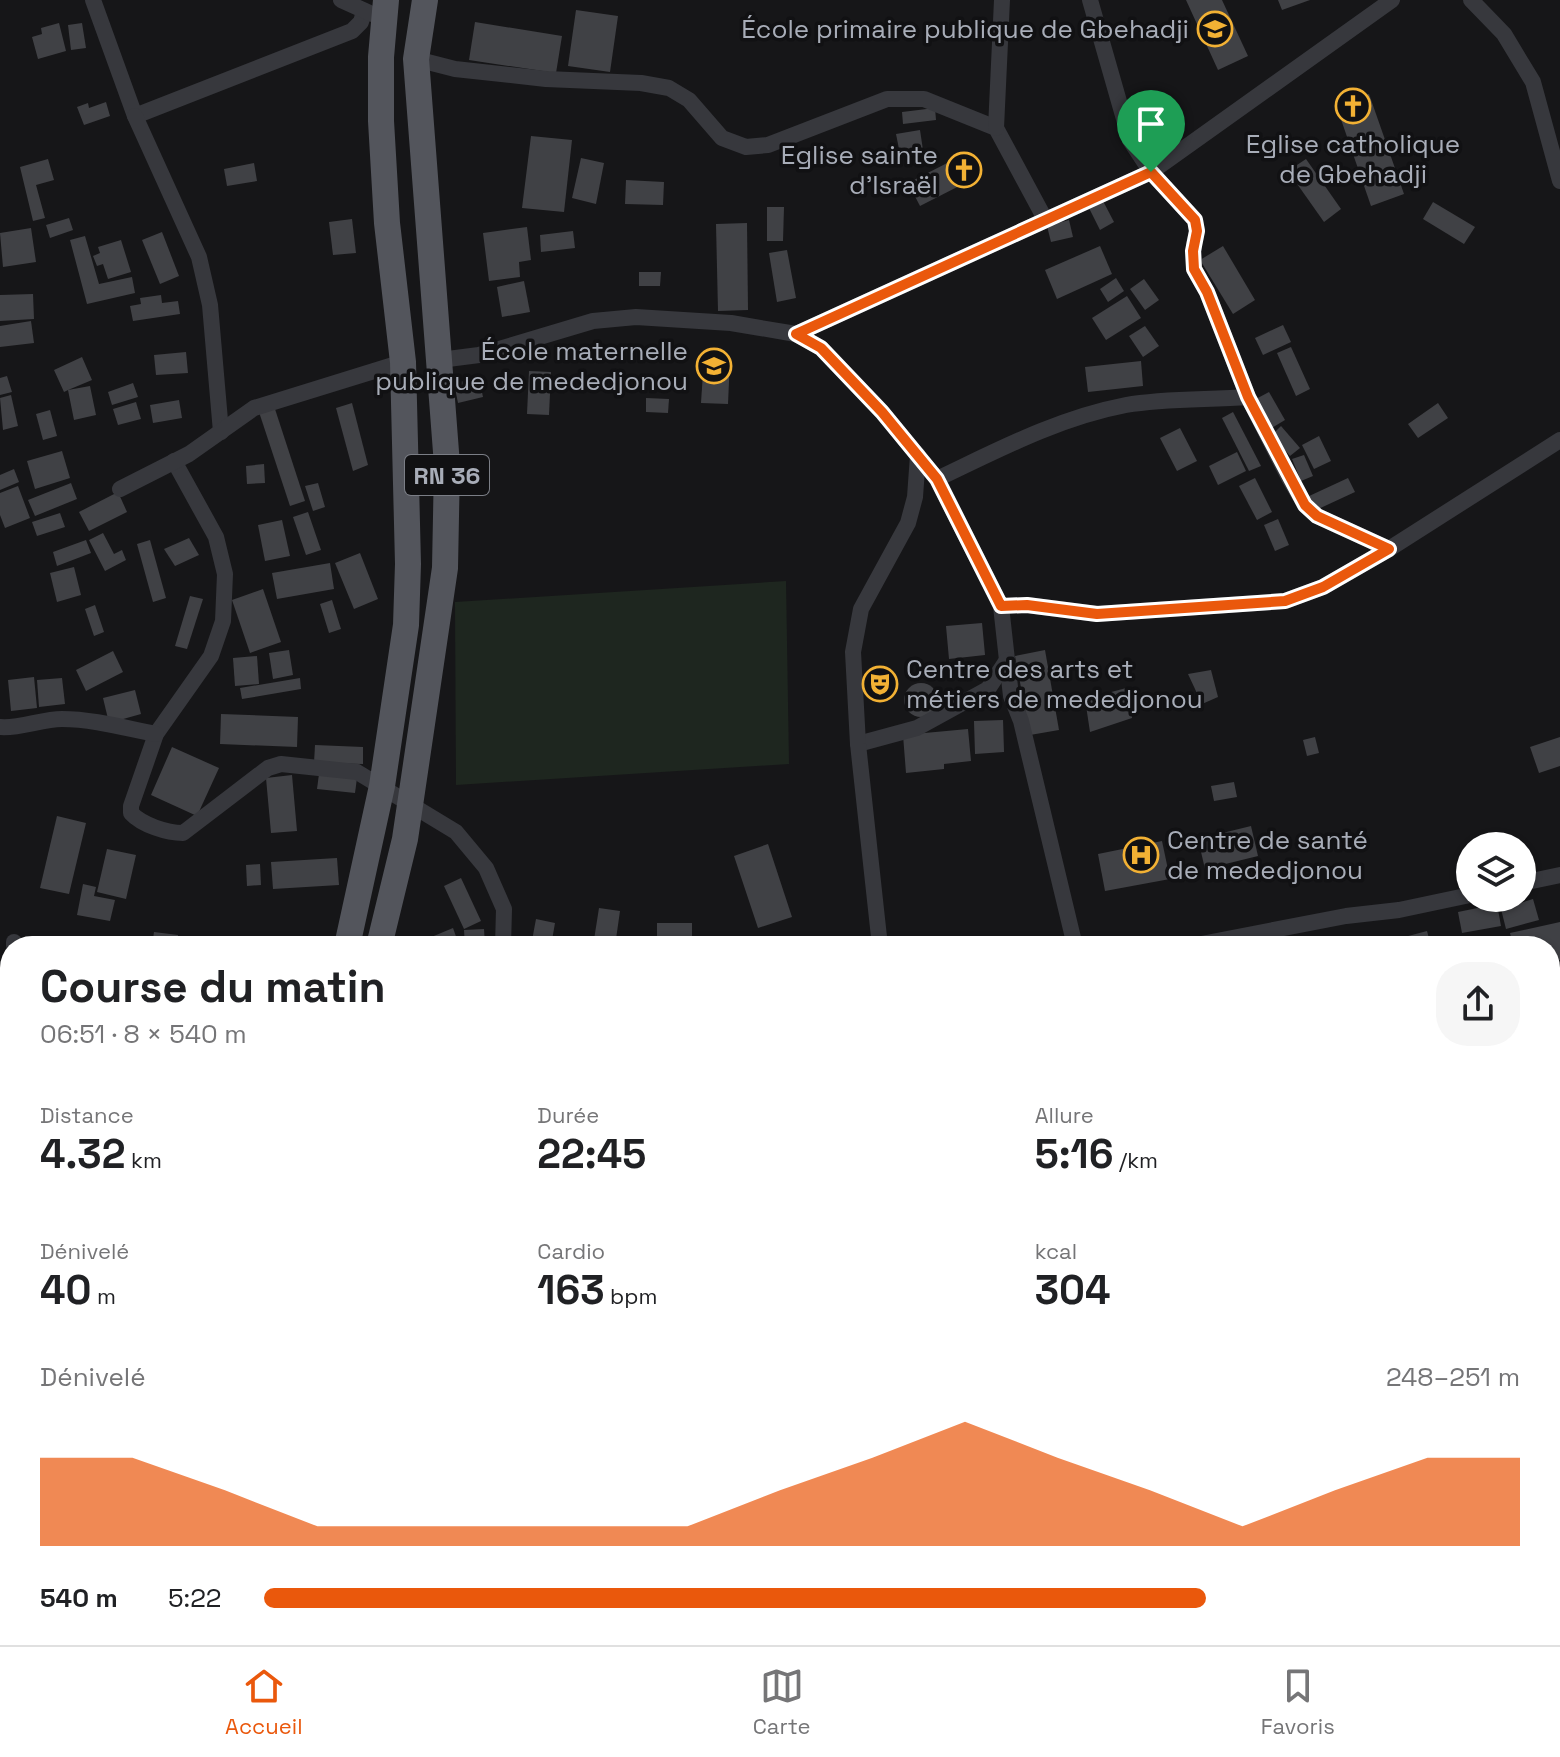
<!DOCTYPE html>
<html lang="fr">
<head>
<meta charset="utf-8">
<style>
  body { margin:0; font-family:"Space Grotesk",sans-serif; background:#f6f6f6; color:#202124; height:100vh; display:flex; flex-direction:column; font-size:30px; white-space:nowrap }
  * { box-sizing:border-box; margin:0 }
  p { font-size:26px; color:#757577 }
  .icon { flex:none; width:44px; height:44px; fill:none; stroke:currentColor; stroke-width:2; stroke-linecap:round; stroke-linejoin:round }
  .map { position:relative; flex:1; overflow:hidden }
  .side { position:absolute; left:0px; top:936px; width:1560px; height:710px; display:flex; flex-direction:column; background:#fff; border-radius:32px 32px 0 0; box-shadow:0 2px 6px #0004 }
  .side>* { flex:none }
  .buttons { position:absolute; left:1456px; top:832px; display:grid; gap:16px }
  .buttons a { display:grid; place-items:center; width:80px; height:80px; border-radius:50%; background:#fff; box-shadow:0 2px 6px #0004; font-size:40px }
  .pin { position:absolute; display:grid; place-items:center; width:68px; height:68px; color:#fff; margin:-82px -34px; border-radius:50% 50% 50% 0; rotate:-45deg; box-shadow:0 0 8px #0007 }
  .pin .icon { rotate:45deg }
  .round { display:grid; place-items:center; flex:none; width:84px; height:84px; border-radius:32px; background:#f6f6f6 }
  .summary { display:flex; align-items:center; justify-content:space-between; height:136px; padding:0 40px }
  h1 { font-size:44px; font-weight:700; line-height:60px }
  .metrics { display:grid; grid-template-columns:repeat(3,1fr); gap:12px; height:136px; padding:8px 40px }
  .metrics div { display:grid; align-content:center }
  .metrics b { font-size:40px; font-weight:700 }
  .metrics small { font-size:22px; font-weight:400 }
  .metrics p { font-size:22px }
  .chart { height:224px; padding:16px 40px }
  .chart p { display:flex; justify-content:space-between }
  .chart svg { width:100%; height:144px; margin-top:8px; fill:#ea580c; opacity:.7 }
  ul { padding:0 40px; list-style:none; font-size:26px }
  li { display:grid; grid-template-columns:128px 96px 1fr; align-items:center; height:60px }
  li i { height:20px; border-radius:10px; background:#ea580c }
  .dock { display:flex; justify-content:space-around; align-items:center; height:112px; border-top:2px solid #e0e0e0; background:#fff; font-size:22px; color:#757577 }
  .dock a { display:grid; justify-items:center; gap:4px }
  .dock .current { color:#ea580c }
  .map>svg:first-child { display:block }
  .green { fill:#1e261f }
  .building { fill:#404145 }
  .lines { fill:none; stroke-linecap:round; stroke-linejoin:round }
  .street { stroke:#37383d; stroke-width:16 }
  .primary { stroke:#53555c; stroke-width:26 }
  .route-casing { stroke:#fff; stroke-width:16 }
  .route { stroke:#ea580c; stroke-width:10 }
  .labels { text-anchor:middle; dominant-baseline:central; stroke-width:7; stroke-linejoin:round; paint-order:stroke }
  .shield { fill:#111113; stroke:#7b7e86; stroke-width:2 }
  .shield-label { font-size:24px; font-weight:bold; fill:#a8adb8 }
  .poi-label { font-size:26px; fill:#a8adb8; stroke:#111113; text-anchor:end }
</style>
</head>
<body>
<div class="map">
<svg width="1560" height="1645" viewBox="0 0 1560 1645">
  <rect width="100%" height="100%" fill="#161618"/>
  <path class="green" d="M786,581L789,764L456,785L455,602Z"/>
  <g class="building">
    <path d="M1186,0H1222L1248,56L1218,70Z"/>
    <path d="M1278,0H1310L1282,10Z"/>
    <path d="M576,10L618,16L610,72L568,66Z"/>
    <path d="M475,22L562,36L556,73L469,60Z"/>
    <path d="M59,23L66,51L38,59L32,37L42,34L41,28Z"/>
    <path d="M82,23L86,48L71,50L68,25Z"/>
    <path d="M1369,94L1404,194L1371,206L1336,105Z"/>
    <path d="M106,102L110,116L84,125L77,107L88,103L89,108Z"/>
    <path d="M935,108L936,120L903,124L902,112Z"/>
    <path d="M1159,116L1167,127L1149,139L1141,128Z"/>
    <path d="M920,130L923,150L900,154L896,134Z"/>
    <path d="M531,136L572,140L564,212L522,208Z"/>
    <path d="M581,158L604,163L596,204L572,198Z"/>
    <path d="M957,158L969,181L920,206L908,183Z"/>
    <path d="M48,159L54,180L36,185L45,218L33,221L20,167Z"/>
    <path d="M1306,159L1341,209L1324,222L1288,171Z"/>
    <path d="M254,163L257,181L227,186L224,169Z"/>
    <path d="M626,180L664,182L663,205L625,204Z"/>
    <path d="M1103,201L1114,222L1100,230L1089,208Z"/>
    <path d="M1433,202L1475,227L1464,244L1423,219Z"/>
    <path d="M767,207H784L783,241H767Z"/>
    <path d="M69,218L73,230L50,238L46,225Z"/>
    <path d="M352,219L356,253L333,255L329,222Z"/>
    <path d="M1069,220L1073,237L1051,242L1047,226Z"/>
    <path d="M747,223L748,310L718,311L716,224Z"/>
    <path d="M527,227L531,260L519,262L520,277L489,281L483,233Z"/>
    <path d="M31,228L36,262L3,267L0,233Z"/>
    <path d="M573,231L575,248L541,252L540,235Z"/>
    <path d="M162,232L179,276L160,284L142,240Z"/>
    <path d="M85,236L99,284L132,277L135,293L87,304L70,240Z"/>
    <path d="M121,240L131,272L108,279L103,264L97,266L93,256L100,253L98,247Z"/>
    <path d="M1100,246L1112,274L1057,299L1045,270Z"/>
    <path d="M1223,246L1255,300L1233,314L1200,260Z"/>
    <path d="M787,250L796,298L777,302L769,253Z"/>
    <path d="M639,272H661L660,286H639Z"/>
    <path d="M1116,278L1124,291L1108,302L1100,289Z"/>
    <path d="M1144,279L1159,300L1145,310L1130,289Z"/>
    <path d="M524,281L530,312L502,317L497,287Z"/>
    <path d="M33,294L34,319L0,321V295Z"/>
    <path d="M161,295L162,303L178,301L180,314L133,321L130,306L141,304L140,298Z"/>
    <path d="M1127,296L1141,318L1106,340L1092,318Z"/>
    <path d="M31,321L34,343L0,347V326Z"/>
    <path d="M1283,325L1291,342L1263,355L1255,338Z"/>
    <path d="M1145,326L1159,346L1143,357L1129,336Z"/>
    <path d="M1291,347L1310,389L1296,396L1277,353Z"/>
    <path d="M186,352L188,373L156,375L154,355Z"/>
    <path d="M82,357L92,380L68,390L90,386L96,415L74,420L68,390L64,392L54,370Z"/>
    <path d="M704,357L730,359L728,404L701,403Z"/>
    <path d="M1141,361L1143,386L1088,392L1085,367Z"/>
    <path d="M529,371L551,372L549,415L527,414Z"/>
    <path d="M7,376L12,392L0,395V378Z"/>
    <path d="M479,378L483,397L458,403L454,383Z"/>
    <path d="M133,383L138,397L112,405L108,392Z"/>
    <path d="M1269,392L1285,420L1270,429L1254,400Z"/>
    <path d="M11,395L18,426L3,430L0,398Z"/>
    <path d="M646,398L669,399L668,413L646,412Z"/>
    <path d="M179,400L182,418L153,423L150,405Z"/>
    <path d="M136,402L141,419L118,425L113,409Z"/>
    <path d="M352,403L368,465L353,471L336,408Z"/>
    <path d="M1438,403L1448,418L1418,438L1408,424Z"/>
    <path d="M274,406L305,501L290,506L259,412Z"/>
    <path d="M50,410L57,436L43,440L36,414Z"/>
    <path d="M1233,412L1261,466L1249,471L1222,418Z"/>
    <path d="M1281,426L1300,448L1290,456L1272,435Z"/>
    <path d="M1180,428L1197,461L1177,471L1160,438Z"/>
    <path d="M1319,436L1331,461L1314,469L1302,445Z"/>
    <path d="M62,451L70,478L35,489L27,461Z"/>
    <path d="M1237,452L1246,471L1218,485L1209,466Z"/>
    <path d="M1304,455L1313,476L1301,481L1292,459Z"/>
    <path d="M264,464L265,483L247,484L246,466Z"/>
    <path d="M14,469L19,482L0,490V475Z"/>
    <path d="M1255,478L1272,512L1257,520L1239,486Z"/>
    <path d="M1348,478L1355,492L1314,511L1307,497Z"/>
    <path d="M71,483L77,499L35,516L28,500Z"/>
    <path d="M318,483L325,507L313,511L305,486Z"/>
    <path d="M18,486L30,518L5,528L0,515V493Z"/>
    <path d="M118,492L127,512L89,531L79,512Z"/>
    <path d="M308,512L321,550L306,555L293,517Z"/>
    <path d="M60,513L65,527L37,536L32,522Z"/>
    <path d="M1278,519L1289,545L1275,551L1264,525Z"/>
    <path d="M282,520L290,556L265,561L258,525Z"/>
    <path d="M103,533L114,554L122,550L126,560L105,571L89,540Z"/>
    <path d="M189,538L199,555L175,566L164,549Z"/>
    <path d="M86,540L91,553L57,566L53,552Z"/>
    <path d="M150,540L166,598L153,602L137,544Z"/>
    <path d="M360,553L378,599L354,609L335,563Z"/>
    <path d="M330,563L334,589L277,599L272,573Z"/>
    <path d="M74,567L81,595L57,602L50,573Z"/>
    <path d="M263,589L281,642L250,653L232,600Z"/>
    <path d="M190,596L203,599L187,649L175,646Z"/>
    <path d="M332,600L341,629L329,633L320,604Z"/>
    <path d="M95,605L104,632L94,636L85,609Z"/>
    <path d="M982,623L985,655L949,659L946,626Z"/>
    <path d="M289,650L293,675L273,679L269,653Z"/>
    <path d="M1045,650L1059,730L1030,735L1015,656Z"/>
    <path d="M113,651L123,672L86,691L76,670Z"/>
    <path d="M257,656L259,684L235,686L233,658Z"/>
    <path d="M1211,670L1218,697L1202,704L1188,674Z"/>
    <path d="M34,677L37,708L11,711L8,680Z"/>
    <path d="M62,678L65,704L39,707L37,680Z"/>
    <path d="M300,678L301,689L242,699L240,688Z"/>
    <circle cx="921" cy="700" r="17"/>
    <path d="M1130,687L1132,718L1090,732L1085,699Z"/>
    <path d="M135,690L141,714L109,723L103,698Z"/>
    <path d="M221,714L298,717L297,747L220,744Z"/>
    <path d="M1003,720L1004,752L975,754L974,721Z"/>
    <path d="M968,729L971,761L944,764V769L906,773L903,735Z"/>
    <path d="M1315,737L1319,753L1307,756L1303,740Z"/>
    <path d="M1560,737V766L1539,773L1530,747Z"/>
    <path d="M315,745L363,747V764L314,763Z"/>
    <path d="M172,747L219,768L197,816L151,795Z"/>
    <path d="M319,774L357,778L355,793L317,789Z"/>
    <path d="M292,775L297,831L271,833L266,778Z"/>
    <path d="M1234,782L1237,797L1214,801L1211,786Z"/>
    <path d="M57,816L86,823L69,894L40,888Z"/>
    <path d="M1251,826L1258,856L1205,869L1198,839Z"/>
    <path d="M1162,841L1170,879L1105,891L1098,854Z"/>
    <path d="M768,844L792,917L758,928L734,856Z"/>
    <path d="M107,849L136,855L126,899L97,892Z"/>
    <path d="M337,858L339,885L273,889L271,862Z"/>
    <path d="M260,864L261,885L247,886L246,865Z"/>
    <path d="M461,878L481,921L464,929L444,886Z"/>
    <path d="M83,884L96,887L94,896L115,900L110,921L77,915Z"/>
    <path d="M1533,899L1539,920L1506,929L1501,909Z"/>
    <path d="M1497,904L1501,926L1462,933L1458,912Z"/>
    <path d="M599,908L620,911L615,946H593Z"/>
    <path d="M536,919L555,923L551,946H531Z"/>
    <path d="M1560,922V960L1550,962V946H1513L1510,933Z"/>
    <rect x="657" y="923" width="35" height="23"/>
    <path d="M453,928L459,945L433,946L429,938Z"/>
    <path d="M484,929L485,946H465L464,930Z"/>
    <path d="M1427,931L1431,946H1398L1397,939Z"/>
    <path d="M154,932L178,935L177,946H152Z"/>
    <path d="M223,936L246,939L245,946H221Z"/>
    <path d="M762,936L763,946H739V938Z"/>
    <path d="M254,941L301,944V946H254Z"/>
    <path d="M1555,1209L1560,1235V1270L1550,1272V1210Z"/>
    <path d="M1560,1432V1464L1550,1465V1434Z"/>
    <path d="M330,1636H362L361,1645H329Z"/>
    <rect x="396" y="1636" width="23" height="9"/>
    <rect x="505" y="1636" width="26" height="9"/>
    <path d="M546,1636H567L566,1645H545Z"/>
    <path d="M610,1636H633L634,1645H611Z"/>
    <path d="M890,1636H919V1645H889Z"/>
    <path d="M1116,1636H1127L1131,1645H1094Z"/>
    <path d="M1300,1636H1347L1351,1642L1347,1645H1292L1290,1643Z"/>
  </g>
  <g class="lines">
    <g class="street">
      <path d="M93,0L135,116L352,31L361,22L364,11"/>
      <path d="M341,0L372,14"/>
      <path d="M1090,0L1130,140L1151,172L1195,220L1197,231L1194,244V269L1207,292L1248,397L1289,478L1305,505L1317,516L1389,549"/>
      <path d="M1471,0L1504,34L1533,82L1560,181"/>
      <path d="M416,59L455,69L546,79L641,83L669,88L689,100L722,138L746,147L768,145L887,99H924L996,128L1045,219"/>
      <path d="M135,116L199,257L210,305L221,432"/>
      <path d="M996,128L1002,0"/>
      <path d="M796,334L1151,172L1392,0"/>
      <path d="M440,360L479,355L593,321L636,317L731,323L796,334L821,348L882,412L937,479L1001,606L1011,696L1021,721L1075,946"/>
      <path d="M174,461L216,537L225,574L223,621L211,656L156,734L131,806V813C142,825 167,833 183,833L268,768L281,764L357,772L456,832L486,868L504,909L503,946"/>
      <path d="M937,479C998,450 1058,418 1126,405C1165,398 1208,400 1248,397"/>
      <path d="M120,489L189,454L254,408L403,362"/>
      <path d="M1001,606L1027,605L1097,614L1285,601L1323,587L1389,549L1560,440"/>
      <path d="M0,727C19,729 42,719 62,719C93,719 125,728 156,734"/>
      <path d="M858,744L917,728L988,689L1007,660"/>
      <path d="M1522,883L1560,875"/>
      <path d="M14,946V942"/>
      <path d="M880,946L858,744L853,652L861,609L908,523L915,497L918,455"/>
      <path d="M1191,946L1346,916L1399,910L1470,895"/>
      <path d="M1550,1005L1560,1006"/>
      <path d="M0,1048L10,1052"/>
      <path d="M7,1140L10,1105"/>
      <path d="M0,1421L10,1425"/>
      <path d="M0,1487L10,1473"/>
      <path d="M0,1556L10,1559"/>
      <path d="M1278,1636L1280,1645"/>
      <path d="M478,1645L479,1636"/>
    </g>
    <g class="primary">
      <path d="M347,946L382,786L406,625L408,564L403,362L387,223L381,121V57L386,0"/>
      <path d="M379,946L405,839L445,568L447,465L416,59L425,0"/>
      <path d="M1550,1320L1560,1316"/>
      <path d="M1550,1359L1560,1356"/>
      <path d="M176,1645L178,1636"/>
      <path d="M217,1645L219,1636"/>
      <path d="M679,1645L704,1636"/>
      <path d="M772,1645L797,1636"/>
    </g>
  </g>
  <g class="lines">
    <g class="route-casing">
      <path id="route" d="M1151,172L1195,220L1197,231L1193,251L1194,269L1207,292L1248,397L1305,505L1317,516L1389,549L1323,587L1285,601L1097,614L1027,605L1001,606L937,479L882,412L821,348L796,334Z"/>
    </g>
    <use href="#route" class="route"/>
  </g>
  <defs>
    <g id="school-ring" transform="scale(1.8)"><circle r="9.5" fill="#111113" stroke="#f2b134" stroke-width="1.5"/><path d="M0-5L7-2L0 1L-7-2ZM-4 1L0 2.5L4 1V4Q0 6-4 4Z" fill="#f2b134"/></g>
    <g id="church-ring" transform="scale(1.8)"><circle r="9.5" fill="#111113" stroke="#f2b134" stroke-width="1.5"/><path d="M-1.2-6h2.4v3.5h3.3v2.4h-3.3V6h-2.4V-.1h-3.3v-2.4h3.3Z" fill="#f2b134"/></g>
    <g id="theatre-ring" transform="scale(1.8)"><circle r="9.5" fill="#111113" stroke="#f2b134" stroke-width="1.5"/><path d="M-5-5.5Q0-4 5-5.5V0Q5 5 0 6Q-5 5-5 0ZM-3.3-2.5H-1v1.5H-3.3ZM1-2.5H3.3v1.5H1ZM-2.8 1Q0 5.5 2.8 1Z" fill="#f2b134"/></g>
    <g id="hospital-ring" transform="scale(1.8)"><circle r="9.5" fill="#111113" stroke="#f2b134" stroke-width="1.5"/><path d="M-5-5h3v3.5h4V-5h3V5h-3V1.5h-4V5h-3Z" fill="#f2b134"/></g>
  </defs>
  <g fill-rule="evenodd">
    <use href="#school-ring" x="1215" y="29"/>
    <use href="#church-ring" x="1353" y="106"/>
    <use href="#church-ring" x="964" y="170"/>
    <use href="#school-ring" x="714" y="366"/>
    <use href="#theatre-ring" x="880" y="684"/>
    <use href="#hospital-ring" x="1141" y="855"/>
  </g>
  <g class="labels">
    <rect class="shield" x="405" y="455" width="84" height="40" rx="6"/>
    <g class="shield-label">
      <text x="447" y="475">RN 36</text>
    </g>
    <g class="poi-label">
      <text x="1189" y="29">École primaire publique de Gbehadji</text>
      <text x="1353" y="144" text-anchor="middle">Eglise catholique<tspan x="1353" dy="30">de Gbehadji</tspan></text>
      <text x="938" y="155">Eglise sainte<tspan x="938" dy="30">d'Israël</tspan></text>
      <text x="688" y="351">École maternelle<tspan x="688" dy="30">publique de mededjonou</tspan></text>
      <text x="906" y="669" text-anchor="start">Centre des arts et<tspan x="906" dy="30">métiers de mededjonou</tspan></text>
      <text x="1167" y="840" text-anchor="start">Centre de santé<tspan x="1167" dy="30">de mededjonou</tspan></text>
    </g>
  </g>
</svg>
<div class="buttons">
<a><svg class="icon" aria-label="layers" viewBox="0 0 24 24"><path d="M12 4l9 5-9 5-9-5zM3 14l9 5 9-5"/></svg></a>
</div>
<div class="pin" style="left:1151px;top:172px;background:#1e9e55"><svg class="icon" aria-label="arrive" viewBox="0 0 24 24"><path d="M6 21V4h12l-3 4 3 4H6"/></svg></div>
<section class="side">
<div class="summary"><div><h1>Course du matin</h1><p>06:51 · 8 × 540 m</p></div><a class="round"><svg class="icon" aria-label="share" viewBox="0 0 24 24"><path d="M12 15V3M7 8l5-5 5 5M5 13v7h14v-7"/></svg></a></div>
<div class="metrics">
<div><p>Distance</p><b>4.32<small> km</small></b></div>
<div><p>Durée</p><b>22:45</b></div>
<div><p>Allure</p><b>5:16<small> /km</small></b></div>
</div>
<div class="metrics">
<div><p>Dénivelé</p><b>40<small> m</small></b></div>
<div><p>Cardio</p><b>163<small> bpm</small></b></div>
<div><p>kcal</p><b>304</b></div>
</div>
<div class="chart"><p><span>Dénivelé</span>248–251 m</p>
<svg viewBox="0 0 160 44" preserveAspectRatio="none"><path d="M0 44V17L10 17L20 27L30 38L40 38L50 38L60 38L70 38L80 27L90 17L100 6L110 17L120 27L130 38L140 27L150 17L160 17V44z"/></svg>
</div>
<ul>
<li><b>540 m</b>5:22<i style="width:75%"></i></li>
</ul>
</section>
</div>
<nav class="dock">
<a class="current"><svg class="icon" aria-label="home" viewBox="0 0 24 24"><path d="M3 11l9-7 9 7M6 9v11h12V9"/></svg>Accueil</a>
<a><svg class="icon" aria-label="map" viewBox="0 0 24 24"><path d="M3 6l6-2 6 2 6-2v14l-6 2-6-2-6 2zM9 4v14M15 6v14"/></svg>Carte</a>
<a><svg class="icon" aria-label="saved" viewBox="0 0 24 24"><path d="M7 4h10v16l-5-4-5 4z"/></svg>Favoris</a>
</nav>
</body>
</html>
